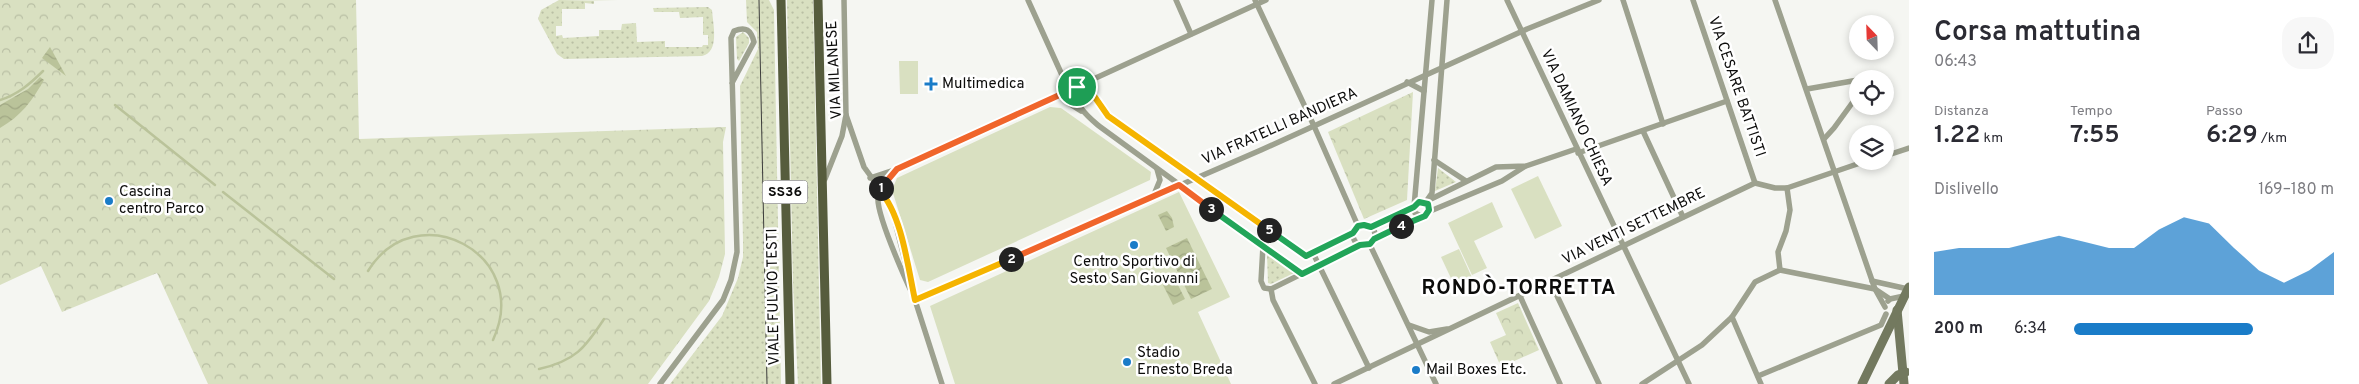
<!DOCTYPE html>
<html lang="it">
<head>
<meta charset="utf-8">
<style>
  body { margin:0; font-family:Overpass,sans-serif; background:#f7f7f7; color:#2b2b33; height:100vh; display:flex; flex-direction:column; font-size:19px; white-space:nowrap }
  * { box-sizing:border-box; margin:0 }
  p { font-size:16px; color:#7c7c81 }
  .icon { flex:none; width:28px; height:28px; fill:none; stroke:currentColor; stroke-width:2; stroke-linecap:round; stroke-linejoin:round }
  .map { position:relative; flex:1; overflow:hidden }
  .details { display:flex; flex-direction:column; background:#fff; width:450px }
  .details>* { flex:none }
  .needle { width:32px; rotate:337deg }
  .tools { position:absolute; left:1849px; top:15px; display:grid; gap:10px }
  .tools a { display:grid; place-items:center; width:45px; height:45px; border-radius:50%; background:#fff; box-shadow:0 2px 8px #0003; font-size:25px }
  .pin { position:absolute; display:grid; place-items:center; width:42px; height:42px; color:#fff; margin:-21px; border:2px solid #fff; border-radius:50%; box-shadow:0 1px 5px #0007 }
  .km { position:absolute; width:25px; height:25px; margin:-12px; border-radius:50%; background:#222; color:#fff; font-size:14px; line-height:25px; text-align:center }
  .round { display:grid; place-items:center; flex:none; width:52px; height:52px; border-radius:20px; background:#f7f7f7 }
  .summary { display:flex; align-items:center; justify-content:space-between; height:85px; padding:0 25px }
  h1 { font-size:28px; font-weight:600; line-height:38px }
  .figures { display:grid; grid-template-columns:repeat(3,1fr); gap:8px; height:85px; padding:5px 25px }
  .figures div { display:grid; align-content:center }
  .figures b { font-size:25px; font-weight:600 }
  .figures small { font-size:14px; font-weight:400 }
  .figures p { font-size:14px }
  .chart { height:140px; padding:10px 25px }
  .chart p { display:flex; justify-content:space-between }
  .chart svg { width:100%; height:90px; margin-top:5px; fill:#1a7cc8; opacity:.7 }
  ul { padding:0 25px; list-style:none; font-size:16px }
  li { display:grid; grid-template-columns:80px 60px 1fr; align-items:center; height:38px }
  li i { height:12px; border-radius:6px; background:#1a7cc8 }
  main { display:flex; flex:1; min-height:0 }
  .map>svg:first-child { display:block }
  .grass { fill:url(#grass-dots) }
  .park { fill:url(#park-crowns) }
  .garden { fill:#d9e0c1 }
  .water { fill:url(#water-waves) }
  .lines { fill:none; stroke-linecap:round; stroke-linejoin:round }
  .stream { stroke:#bac39a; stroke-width:2.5 }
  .street { stroke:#9da18f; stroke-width:5.5 }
  .secondary { stroke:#73795f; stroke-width:9 }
  .primary { stroke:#565c3d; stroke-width:9 }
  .tram { stroke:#3d3d3c; stroke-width:1 }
  .split-1-casing { stroke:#fff; stroke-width:10 }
  .split-2-casing { stroke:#fff; stroke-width:10 }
  .split-3-casing { stroke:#fff; stroke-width:10 }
  .split-4-casing { stroke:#fff; stroke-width:10 }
  .split-5-casing { stroke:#fff; stroke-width:10 }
  .split-6-casing { stroke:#fff; stroke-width:10 }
  .split-1 { stroke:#f0652b; stroke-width:6 }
  .split-2 { stroke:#f5b400; stroke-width:6 }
  .split-3 { stroke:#f0652b; stroke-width:6 }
  .split-4 { stroke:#22a559; stroke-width:6 }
  .split-5 { stroke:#22a559; stroke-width:6 }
  .split-6 { stroke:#f5b400; stroke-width:6 }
  .poi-dot { fill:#1a7cc8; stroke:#fff; stroke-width:2 }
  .labels { text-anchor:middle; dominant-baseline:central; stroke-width:5; stroke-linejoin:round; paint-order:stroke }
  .shield { fill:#fff; stroke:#555554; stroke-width:1 }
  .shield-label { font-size:14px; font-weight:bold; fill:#0c0c0b }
  .street-label { font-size:15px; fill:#0c0c0b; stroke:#fff }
  .poi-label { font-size:15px; fill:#0c0c0b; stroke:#fff; text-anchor:start }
  .district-label { font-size:20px; font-weight:bold; letter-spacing:1px; fill:#0c0c0b; stroke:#fff }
</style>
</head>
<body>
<main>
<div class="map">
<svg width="1909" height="384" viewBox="0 0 1909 384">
  <defs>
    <pattern id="grass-dots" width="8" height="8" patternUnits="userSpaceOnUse" patternTransform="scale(1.25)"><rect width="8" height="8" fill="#d9e0c1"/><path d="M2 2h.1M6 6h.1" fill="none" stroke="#b9bfa4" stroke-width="1.8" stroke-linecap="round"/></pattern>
    <pattern id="park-crowns" width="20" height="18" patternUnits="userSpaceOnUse" patternTransform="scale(1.25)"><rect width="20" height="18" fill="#d9e0c1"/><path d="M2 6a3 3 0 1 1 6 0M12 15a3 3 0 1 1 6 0" fill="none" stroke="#b9bfa4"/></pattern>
    <pattern id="water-waves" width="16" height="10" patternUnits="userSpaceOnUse" patternTransform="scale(1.25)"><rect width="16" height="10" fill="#bac39a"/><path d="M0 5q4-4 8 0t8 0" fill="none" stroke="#9fa683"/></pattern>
  </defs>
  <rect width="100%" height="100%" fill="#f5f6f2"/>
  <g class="grass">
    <path d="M559,0L618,1H594V4L585,3V9H562V26H556V36L562,35L563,38L599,36V30H621L622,24L636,23L637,42L665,41V47H702L703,45H708V35H703V17L680,18L679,12H654L653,8L708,7L712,10C713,25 720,52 702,56L564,59L557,54L538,19L541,10Z"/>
    <path d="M746,0H769L774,10L781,384H670L722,316L738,278L743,257V241L740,86L758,49L757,32L747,22Z"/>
    <path d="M787,0H813L821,384H798L793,283Z"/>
    <path d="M743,32L749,38V43L739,61L737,59L736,37Z"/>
    <path d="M1438,168L1456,182L1435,191Z"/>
    <path d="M1267,254L1294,273L1271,284L1268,283Z"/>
  </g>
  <g class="park">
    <path d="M0,0H356L359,139L726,127L723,142L725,254L719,277L709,301L648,384H208L157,273L62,312L41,266L0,285Z"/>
    <path d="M1413,92L1407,200L1364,219L1328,132Z"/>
    <path d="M1518,303L1539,350L1501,367L1490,342L1506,335L1496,313Z"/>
  </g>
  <g class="garden">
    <path d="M899,61H918V94H900Z"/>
    <path d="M1050,107L1061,108L1151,172L1150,180L928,282L920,280L892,190L897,178Z"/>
    <path d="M1538,176L1562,226L1535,239L1511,189Z"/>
    <path d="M1179,192L1230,297L1198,312L1231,384H955L930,306Z"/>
    <path d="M1492,202L1503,227L1474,241L1487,268L1472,275L1448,223Z"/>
    <path d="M1459,249L1474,282L1457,291L1441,257Z"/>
  </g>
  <g class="water">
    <path d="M50,47L66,76L42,58Z"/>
    <path d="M40,77L44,80C32,101 21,116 0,128V105L28,89Z"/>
    <path d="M1167,211L1172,218L1174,227L1166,231L1158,215Z"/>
    <path d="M1187,238L1212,289L1191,299L1166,248Z"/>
    <path d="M1175,279L1185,299L1173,305L1163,285Z"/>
  </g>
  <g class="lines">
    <g class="stream">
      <path d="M0,100C17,95 30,84 43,71"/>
      <path d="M115,105L215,185"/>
      <path d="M223,192L334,279"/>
      <path d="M368,271C416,193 533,254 493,340"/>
      <path d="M539,369C575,361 585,348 604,319"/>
    </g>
    <g class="street">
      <path d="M844,0L846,115L864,167L888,200L892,210L915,300L942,384"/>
      <path d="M1028,0L1067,86L1064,92"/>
      <path d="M1176,0L1191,34"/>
      <path d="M1255,0L1314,126L1358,226"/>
      <path d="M1507,0L1689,384"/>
      <path d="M1623,0L1663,124"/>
      <path d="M1693,0L1755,183"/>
      <path d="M1775,0L1875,289L1885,307"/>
      <path d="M1407,82L1424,91"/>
      <path d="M1085,83L1108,116L1306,256L1353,233"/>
      <path d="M1077,87C1075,106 1085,114 1099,126L1302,274"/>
      <path d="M1807,89L1858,80"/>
      <path d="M1064,92L1070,104L1081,111"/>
      <path d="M1643,131L1683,217"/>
      <path d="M1824,139L1834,128L1858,95"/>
      <path d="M1578,153L1727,101"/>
      <path d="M1885,156L1909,148"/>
      <path d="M1434,160L1466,181"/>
      <path d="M894,171C887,178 880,187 878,197C876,214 902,271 910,289"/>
      <path d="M870,178L897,169L1266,0"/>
      <path d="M825,179L842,136L846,115"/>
      <path d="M1755,183L1775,188H1787L1866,161"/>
      <path d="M1153,197L1160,180L1157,169"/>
      <path d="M1427,201L1496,167L1526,166L1576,149"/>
      <path d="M1425,203L1432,193L1447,0"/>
      <path d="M1414,207L1432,0"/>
      <path d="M1428,212L1502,181L1524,167"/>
      <circle cx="1364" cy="235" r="11"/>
      <path d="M1371,227L1414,207L1419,202L1426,203L1429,210L1425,215L1421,216L1415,213L1414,207"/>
      <path d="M1273,233L1263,246L1261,281L1264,288L1271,289L1360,245"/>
      <path d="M1374,239L1421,216"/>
      <path d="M1370,245L1436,384"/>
      <path d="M1313,253L1369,368"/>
      <path d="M1780,270L1875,289L1890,299"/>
      <path d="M1550,281L1599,384"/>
      <path d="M1872,281L1908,289"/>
      <path d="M1271,289L1273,300L1315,384"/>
      <path d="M1520,296L1560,384"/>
      <path d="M915,300L1261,150L1527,29L1599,0"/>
      <path d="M1888,301L1890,299L1904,296"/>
      <path d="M1732,317L1761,384"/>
      <path d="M1409,325L1429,332L1447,329"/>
      <path d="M1758,376L1881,325L1886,314"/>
      <path d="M660,384L723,300L731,280L737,252L731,38L734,31C746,26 751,30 754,42L732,83"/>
      <path d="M1334,384L1755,183"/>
      <path d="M1642,384L1702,345L1732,317L1755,282L1780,270L1778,252L1786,231L1790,210L1787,188"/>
    </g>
    <g class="secondary">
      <path d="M1897,310L1904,384"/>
      <path d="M1862,384L1909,287"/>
      <path d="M1889,384L1898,375L1906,372"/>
    </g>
    <g class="primary">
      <path d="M781,0L790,384"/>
      <path d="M818,0L827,384"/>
    </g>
    <path class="tram" d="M759,0L767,384"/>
  </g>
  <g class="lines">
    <g class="split-1-casing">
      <path id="split-1" d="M881,188L897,169L1077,87"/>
    </g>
    <g class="split-2-casing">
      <path id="split-2" d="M881,188L880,191C902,215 908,268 915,300L1011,259"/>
    </g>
    <g class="split-3-casing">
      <path id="split-3" d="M1011,259L1179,185L1211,209"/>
    </g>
    <g class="split-4-casing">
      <path id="split-4" d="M1211,209L1302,274L1360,245L1370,244L1374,239L1401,226"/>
    </g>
    <g class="split-5-casing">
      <path id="split-5" d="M1269,230L1306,256L1353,233L1358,226L1364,225L1371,227L1414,207L1419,202L1428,204L1429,210L1425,216L1401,226"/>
    </g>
    <g class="split-6-casing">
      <path id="split-6" d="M1077,87L1085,83L1108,116L1269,230"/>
    </g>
    <use href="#split-1" class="split-1"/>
    <use href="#split-2" class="split-2"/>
    <use href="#split-3" class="split-3"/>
    <use href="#split-4" class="split-4"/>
    <use href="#split-5" class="split-5"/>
    <use href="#split-6" class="split-6"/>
  </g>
  <g class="poi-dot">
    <path d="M928.5 76.5h5v5h5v5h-5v5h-5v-5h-5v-5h5z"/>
    <circle cx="109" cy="201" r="5"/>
    <circle cx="1134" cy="245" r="5"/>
    <circle cx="1127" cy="362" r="5"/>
    <circle cx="1416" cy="370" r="5"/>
  </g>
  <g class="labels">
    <rect class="shield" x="762.5" y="180.5" width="45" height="23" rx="4"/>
    <g class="shield-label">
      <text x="785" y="192">SS36</text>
    </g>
    <g class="street-label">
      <text transform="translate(835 70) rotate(-93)">VIA MILANESE</text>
      <text transform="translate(1736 87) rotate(71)">VIA CESARE BATTISTI</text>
      <text transform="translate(1576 118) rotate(65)">VIA DAMIANO CHIESA</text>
      <text transform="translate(1280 127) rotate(-24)">VIA FRATELLI BANDIERA</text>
      <text transform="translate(1634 227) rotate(-26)">VIA VENTI SETTEMBRE</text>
      <text transform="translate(774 297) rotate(-91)">VIALE FULVIO TESTI</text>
    </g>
    <g class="poi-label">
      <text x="942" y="84">Multimedica</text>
      <text x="119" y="192">Cascina<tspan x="119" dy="17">centro Parco</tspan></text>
      <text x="1134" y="262" text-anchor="middle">Centro Sportivo di<tspan x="1134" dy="17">Sesto San Giovanni</tspan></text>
      <text x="1137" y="353">Stadio<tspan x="1137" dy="17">Ernesto Breda</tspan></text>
      <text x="1426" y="370">Mail Boxes Etc.</text>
    </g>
    <g class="district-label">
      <text x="1519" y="289">RONDÒ-TORRETTA</text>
    </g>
  </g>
</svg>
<div class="tools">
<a><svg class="needle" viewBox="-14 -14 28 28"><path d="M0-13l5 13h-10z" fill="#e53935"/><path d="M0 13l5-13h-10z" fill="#7c7c81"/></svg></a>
<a><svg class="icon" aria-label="locate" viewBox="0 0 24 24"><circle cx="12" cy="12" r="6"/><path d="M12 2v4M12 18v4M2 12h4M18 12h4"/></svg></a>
<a><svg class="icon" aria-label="layers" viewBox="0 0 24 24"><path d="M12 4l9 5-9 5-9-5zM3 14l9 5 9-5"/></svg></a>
</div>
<div class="pin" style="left:1077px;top:87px;background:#1e9e55"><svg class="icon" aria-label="arrive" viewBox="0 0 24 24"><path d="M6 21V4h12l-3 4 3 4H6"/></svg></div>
<b class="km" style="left:881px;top:188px">1</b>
<b class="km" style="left:1011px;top:259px">2</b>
<b class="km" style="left:1211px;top:209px">3</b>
<b class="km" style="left:1401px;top:226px">4</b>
<b class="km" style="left:1269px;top:230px">5</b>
</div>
<section class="details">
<div class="summary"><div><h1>Corsa mattutina</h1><p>06:43</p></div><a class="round"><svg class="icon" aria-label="share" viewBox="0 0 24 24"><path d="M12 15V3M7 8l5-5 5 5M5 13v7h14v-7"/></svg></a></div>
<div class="figures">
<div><p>Distanza</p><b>1.22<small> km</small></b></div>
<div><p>Tempo</p><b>7:55</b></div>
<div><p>Passo</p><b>6:29<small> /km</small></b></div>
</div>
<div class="chart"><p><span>Dislivello</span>169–180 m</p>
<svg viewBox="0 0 160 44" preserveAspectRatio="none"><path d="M0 44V23L10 21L20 21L30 21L40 18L50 15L60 18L70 21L80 21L90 12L100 6L110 9L120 21L130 32L140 38L150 32L160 23V44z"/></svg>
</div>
<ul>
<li><b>200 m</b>6:34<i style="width:69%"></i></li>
</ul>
</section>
</main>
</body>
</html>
